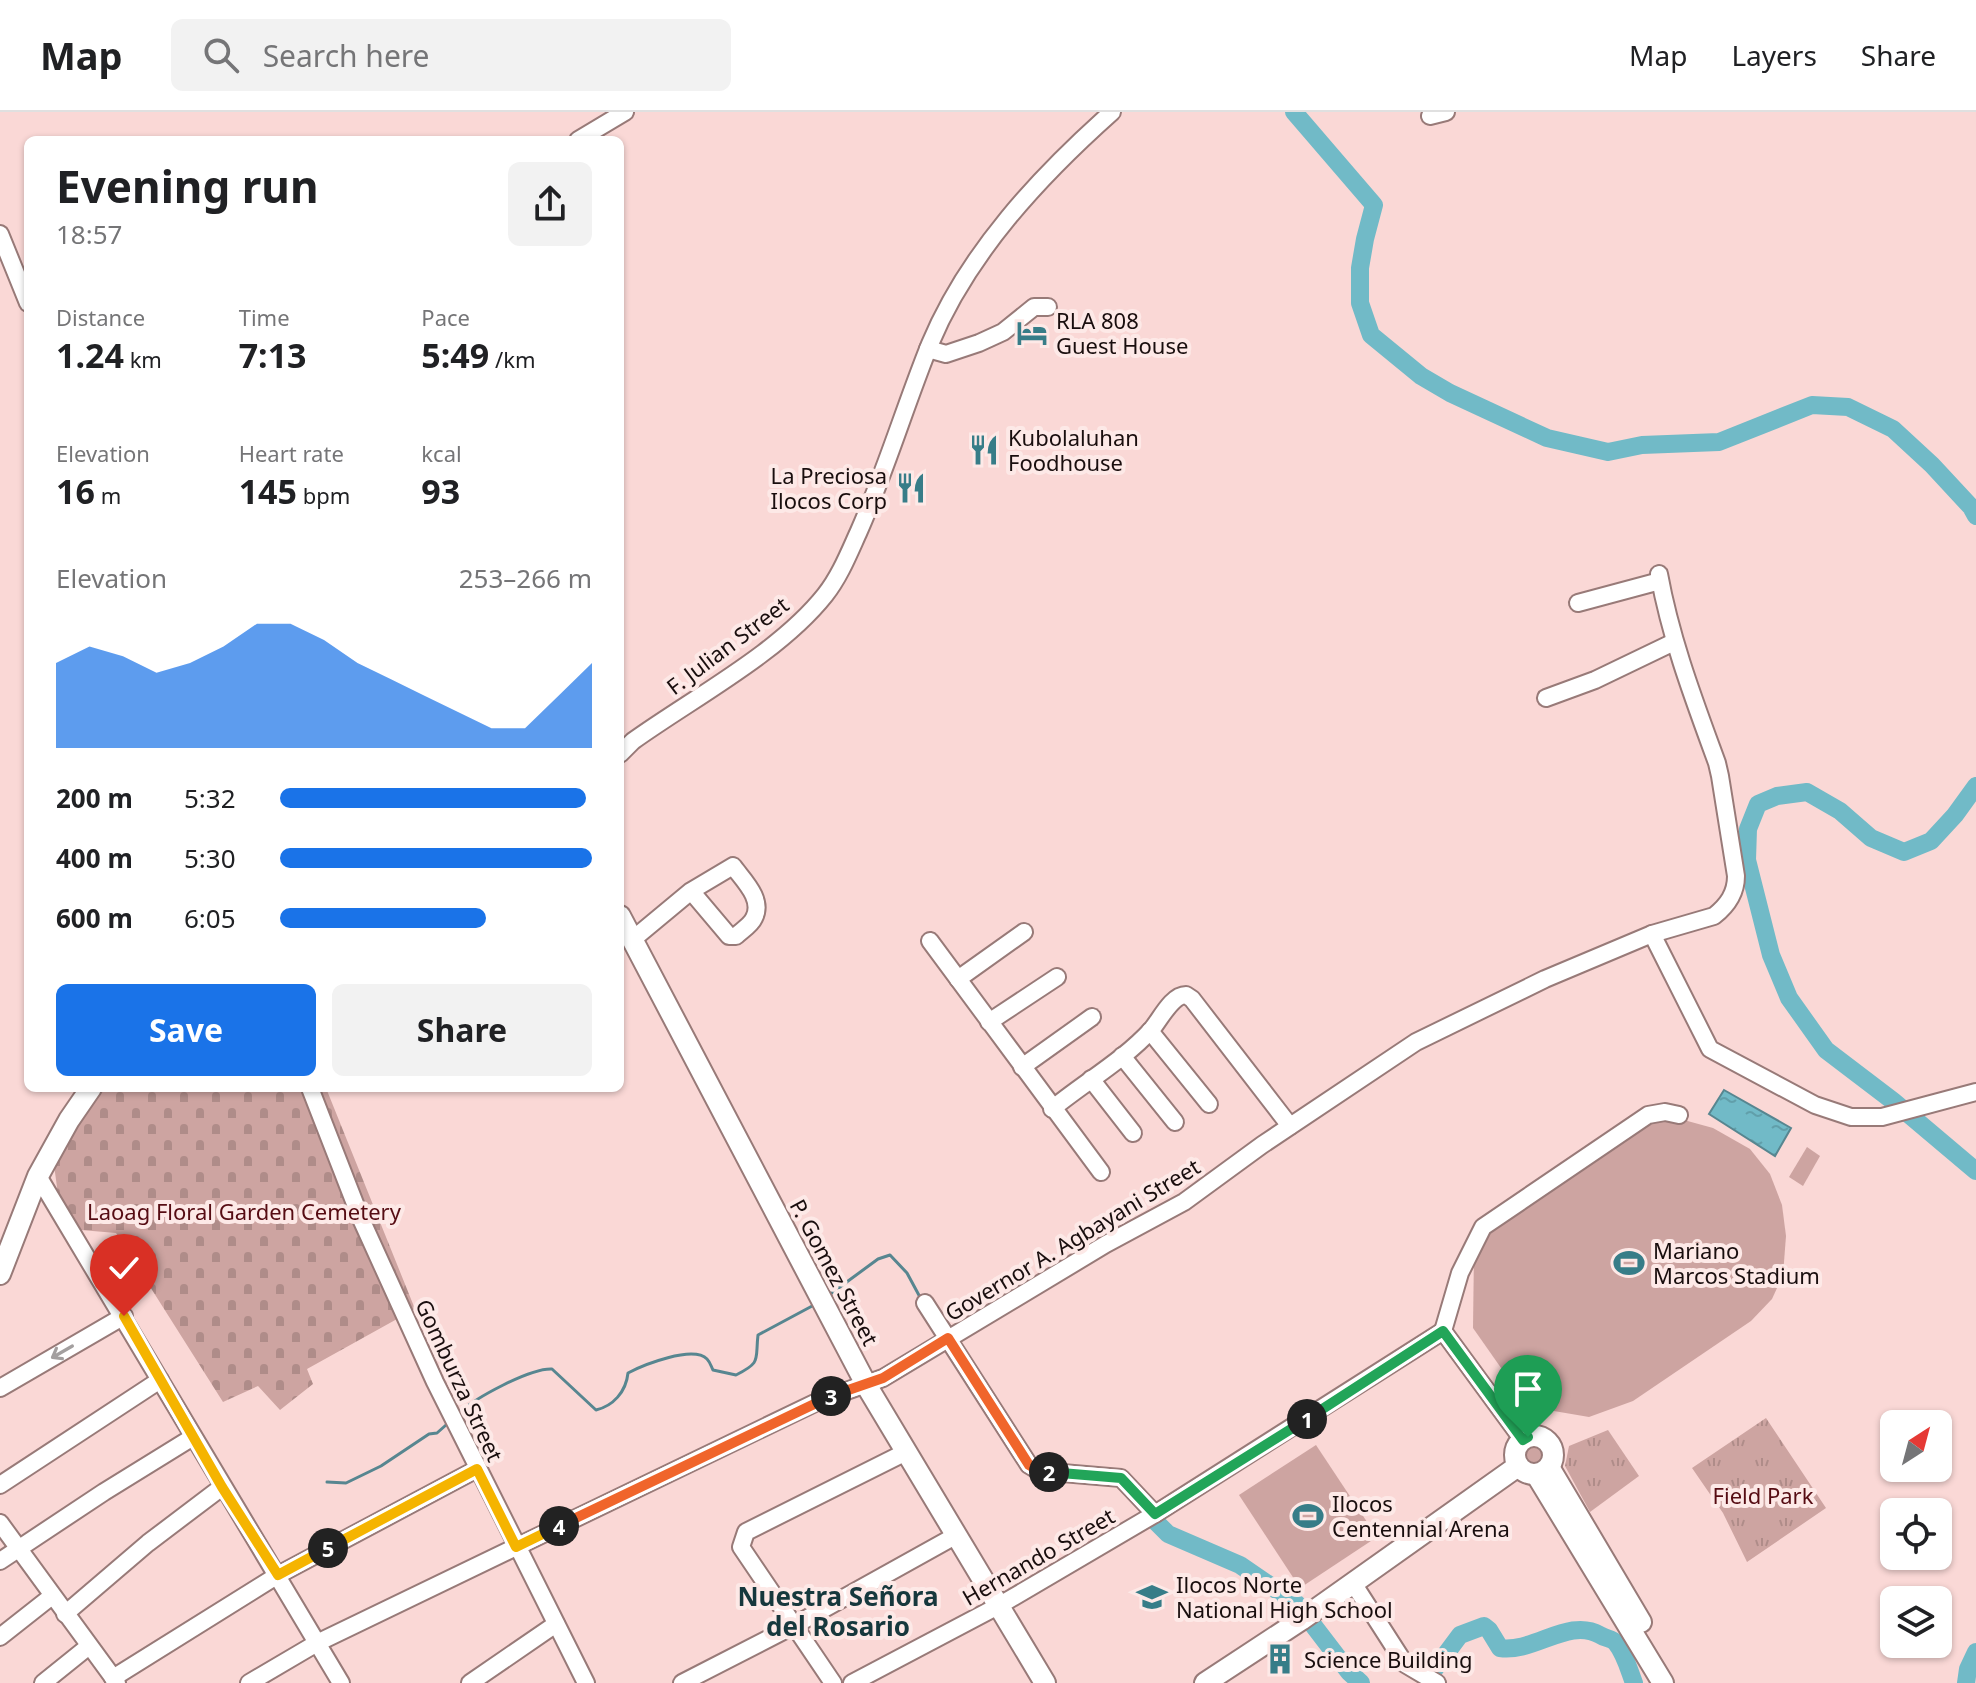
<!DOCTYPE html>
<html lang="en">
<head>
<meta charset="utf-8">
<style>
  body { margin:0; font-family:"Noto Sans",sans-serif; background:#f2f2f2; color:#202124; height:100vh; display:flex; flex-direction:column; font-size:30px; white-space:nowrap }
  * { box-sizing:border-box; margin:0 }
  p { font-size:26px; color:#757577 }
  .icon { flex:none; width:44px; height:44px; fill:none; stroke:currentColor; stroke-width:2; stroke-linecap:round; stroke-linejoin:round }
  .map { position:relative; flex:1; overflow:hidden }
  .side { position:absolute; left:24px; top:24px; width:600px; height:956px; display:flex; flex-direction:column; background:#fff; border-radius:12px; box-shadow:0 2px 6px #0004 }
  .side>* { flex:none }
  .needle { width:52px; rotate:36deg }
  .tools { position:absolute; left:1880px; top:1298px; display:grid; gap:16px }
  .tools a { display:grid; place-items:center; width:72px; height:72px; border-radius:12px; background:#fff; box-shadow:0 2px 6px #0004; font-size:40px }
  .pin { position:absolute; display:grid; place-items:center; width:68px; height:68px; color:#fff; margin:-82px -34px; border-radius:50% 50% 50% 0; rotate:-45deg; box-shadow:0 0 8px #0007 }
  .pin .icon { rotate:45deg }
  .km { position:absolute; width:40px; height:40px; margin:-20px; border-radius:50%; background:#222; color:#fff; font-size:22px; line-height:40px; text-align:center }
  .round { display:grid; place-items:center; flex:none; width:84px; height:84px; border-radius:12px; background:#f2f2f2 }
  .head { display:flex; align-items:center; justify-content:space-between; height:136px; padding:0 32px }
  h1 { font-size:44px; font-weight:700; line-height:60px }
  .figures { display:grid; grid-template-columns:repeat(3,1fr); gap:12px; height:136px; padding:8px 32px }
  .figures div { display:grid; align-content:center }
  .figures b { font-size:34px; font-weight:700 }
  .figures small { font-size:22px; font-weight:400 }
  .figures p { font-size:22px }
  .chart { height:224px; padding:16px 32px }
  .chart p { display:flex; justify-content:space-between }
  .chart svg { width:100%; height:144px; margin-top:8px; fill:#1a73e8; opacity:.7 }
  .primary-button { display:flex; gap:16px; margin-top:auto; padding:16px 32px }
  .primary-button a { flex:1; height:92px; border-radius:12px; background:#1a73e8; color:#fff; font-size:32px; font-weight:700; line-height:92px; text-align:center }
  .primary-button a+a { background:#f2f2f2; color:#202124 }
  ul { padding:0 32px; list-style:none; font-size:26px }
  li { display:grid; grid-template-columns:128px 96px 1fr; align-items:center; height:60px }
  li i { height:20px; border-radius:10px; background:#1a73e8 }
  header { display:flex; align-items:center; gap:48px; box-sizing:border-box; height:112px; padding:0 40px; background:#fff; border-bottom:2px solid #e0e0e0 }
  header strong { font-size:38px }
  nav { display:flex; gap:44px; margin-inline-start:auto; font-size:28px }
  .search { width:560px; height:72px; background:#f2f2f2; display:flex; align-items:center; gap:20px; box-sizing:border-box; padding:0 28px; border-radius:12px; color:#757577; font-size:30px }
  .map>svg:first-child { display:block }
  .grass { fill:url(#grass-tufts) }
  .cemetery { fill:url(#cemetery-stones) }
  .garden { fill:#cda4a1 }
  .water { fill:url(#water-ripples); stroke:#578690; stroke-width:2 }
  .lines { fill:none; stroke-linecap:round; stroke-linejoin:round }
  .stream { stroke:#578690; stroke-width:3 }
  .river { stroke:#71bac7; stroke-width:18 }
  .minor-casing { stroke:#987a78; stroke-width:20 }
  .major-casing { stroke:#987a78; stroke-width:24 }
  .minor { stroke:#fff; stroke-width:16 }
  .major { stroke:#fff; stroke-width:20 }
  .oneway { stroke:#a39f9f }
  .split-1-casing { stroke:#fff; stroke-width:16 }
  .split-2-casing { stroke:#fff; stroke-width:16 }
  .split-3-casing { stroke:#fff; stroke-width:16 }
  .split-4-casing { stroke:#fff; stroke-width:16 }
  .split-5-casing { stroke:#fff; stroke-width:16 }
  .split-6-casing { stroke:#fff; stroke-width:16 }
  .split-1 { stroke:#22a559; stroke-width:10 }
  .split-2 { stroke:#22a559; stroke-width:10 }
  .split-3 { stroke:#f0652b; stroke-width:10 }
  .split-4 { stroke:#f0652b; stroke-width:10 }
  .split-5 { stroke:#f5b400; stroke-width:10 }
  .split-6 { stroke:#f5b400; stroke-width:10 }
  .labels { text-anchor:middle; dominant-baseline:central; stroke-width:8; stroke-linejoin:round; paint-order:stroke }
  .poi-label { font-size:22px; fill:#190e0e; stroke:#fde9e7; text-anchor:start }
  .street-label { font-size:22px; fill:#190e0e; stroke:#fde9e7 }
  .park-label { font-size:22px; fill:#560c13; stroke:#fde9e7 }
  .quarter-label { font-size:26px; font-weight:bold; fill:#16383d; stroke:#fde9e7 }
</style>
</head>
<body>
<header>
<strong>Map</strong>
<div class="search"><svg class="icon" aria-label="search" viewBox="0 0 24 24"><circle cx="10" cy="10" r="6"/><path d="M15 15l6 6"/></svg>Search here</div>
<nav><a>Map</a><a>Layers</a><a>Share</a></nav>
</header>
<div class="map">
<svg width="1976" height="1571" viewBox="0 0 1976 1571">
  <defs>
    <pattern id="grass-tufts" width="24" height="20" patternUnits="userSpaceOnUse" patternTransform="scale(2)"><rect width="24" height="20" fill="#cda4a1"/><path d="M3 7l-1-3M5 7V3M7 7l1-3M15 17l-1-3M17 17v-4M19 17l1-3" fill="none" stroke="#af8c89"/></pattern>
    <pattern id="cemetery-stones" width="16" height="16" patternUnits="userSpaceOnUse" patternTransform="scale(2)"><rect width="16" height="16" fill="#cda4a1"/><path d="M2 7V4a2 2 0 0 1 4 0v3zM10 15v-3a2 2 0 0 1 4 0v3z" fill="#af8c89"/></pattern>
    <pattern id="water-ripples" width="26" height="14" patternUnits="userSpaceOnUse" patternTransform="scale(2)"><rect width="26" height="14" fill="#71bac7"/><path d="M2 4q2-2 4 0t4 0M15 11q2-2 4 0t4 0" fill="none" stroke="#619faa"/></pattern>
  </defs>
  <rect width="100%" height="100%" fill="#fad8d6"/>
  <g class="grass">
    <path d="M1766,1306L1826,1396L1747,1450L1723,1401L1692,1356Z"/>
    <path d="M1608,1318L1639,1364L1590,1400L1565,1354L1569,1334Z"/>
    <path d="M1535,1327C1546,1330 1552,1336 1550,1347L1531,1359L1526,1356L1519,1342L1522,1335Z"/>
  </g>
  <path class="cemetery" d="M102,976H326L415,1197L307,1257L313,1272L280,1298L258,1274L223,1290L116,1121L81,1118L59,1090L54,1053L77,1011Z"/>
  <g class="garden">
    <path d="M1673,1005L1713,1016L1750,1037L1770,1062L1782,1093L1786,1124L1783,1163L1772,1187L1751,1209L1633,1289L1589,1305L1548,1298L1520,1283L1473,1216L1474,1139L1487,1119L1646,1008Z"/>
    <path d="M1807,1035L1820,1044L1803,1074L1789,1065Z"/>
    <path d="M1316,1333L1377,1425L1300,1476L1239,1383Z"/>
  </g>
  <path class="water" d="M1724,978L1791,1016L1775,1044L1709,1002Z"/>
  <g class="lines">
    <g class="stream">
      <path d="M829,1183L878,1147L890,1143L907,1161L921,1187"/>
      <path d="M459,1301C475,1286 530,1256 552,1257L596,1298C613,1294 626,1280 628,1261C643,1253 693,1233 707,1247C710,1250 711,1254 713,1258L736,1263C762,1250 755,1248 758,1223L814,1193"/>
      <path d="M327,1370L346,1371L381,1354L429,1322L437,1321L446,1313"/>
    </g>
    <g class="river">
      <path d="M1294,0L1374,93L1365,127L1360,156V191L1371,223L1421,264L1450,281L1547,326L1608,340L1642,333L1719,330L1812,293L1848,295L1893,317L1932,353L1971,395L1976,404"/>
      <path d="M1976,674L1955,703L1931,729L1904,740L1871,726L1840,699L1807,680L1777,684L1758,692L1748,717L1747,748L1771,843L1789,886L1826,938L1893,989L1976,1059"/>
      <path d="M1157,1411L1168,1422L1240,1453L1297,1492L1349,1560L1361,1571"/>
      <path d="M1427,1571L1431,1562L1460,1523L1484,1514L1489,1518L1500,1536C1534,1541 1569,1505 1600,1523C1606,1527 1612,1526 1616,1531C1625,1542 1629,1558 1634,1571"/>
      <path d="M1966,1571L1968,1557L1976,1540"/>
    </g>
    <g class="minor-casing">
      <g id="minor">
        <path d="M1430,4L1446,0"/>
        <path d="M578,28L625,0"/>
        <path d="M0,122L28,191"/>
        <path d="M928,237L946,242L979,231L1003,220L1034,195H1048"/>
        <path d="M1578,491L1660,469"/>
        <path d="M1546,586L1595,568L1674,530"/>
        <path d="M620,642L633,629C693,586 779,541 825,483C840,464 849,441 859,419C886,358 905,294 930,232C968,141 1039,65 1112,0"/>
        <path d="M1652,822L1710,937L1815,993L1851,1005H1882L1976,980"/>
        <path d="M632,828L691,779L733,754C743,768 764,787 754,806C751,813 741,819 736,824H729L691,779"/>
        <path d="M930,829L1101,1060"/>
        <path d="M958,867L1024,820"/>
        <path d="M989,910L1057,865"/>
        <path d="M1150,919L1209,992"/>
        <path d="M1122,944L1175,1010"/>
        <path d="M1022,955L1092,905"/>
        <path d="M1091,967L1133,1021"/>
        <path d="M310,976L361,1107L435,1270L586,1571"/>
        <path d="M1052,997C1085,970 1124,948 1152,917C1161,906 1172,883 1186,883L1192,887L1290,1014"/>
        <path d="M38,1064L341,1571"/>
        <path d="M925,1191L1029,1353L1039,1359L1121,1366L1155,1402"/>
        <path d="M1443,1219L1460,1161L1483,1115L1648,1003L1665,1000L1679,1003"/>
        <path d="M1443,1219L1523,1328"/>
        <path d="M0,1276L124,1204"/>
        <path d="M0,1373L160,1268"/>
        <path d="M0,1411L117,1571"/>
        <path d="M0,1449L104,1380L193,1325"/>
        <path d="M1353,1471L1405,1552L1437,1571"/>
        <path d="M65,1502L148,1431L222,1375"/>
        <path d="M0,1525L52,1484"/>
        <path d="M113,1566L278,1463L477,1357"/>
        <path d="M43,1571L89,1534"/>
        <path d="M249,1571L317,1531L821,1288L883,1266L1106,1132L1184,1090L1262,1033L1416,930L1545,867L1652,822L1714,804C1728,793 1736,781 1736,764L1720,664L1717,651C1694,588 1671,528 1659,462"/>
        <path d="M470,1571L556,1512"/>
        <path d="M682,1571L795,1513L955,1424"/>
        <path d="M833,1571L741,1435L746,1420L906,1340"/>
        <path d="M852,1571L1000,1493L1155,1402L1443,1219"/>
      </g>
    </g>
    <g class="major-casing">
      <g id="major">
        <path d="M620,804L868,1276L1045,1571"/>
        <path d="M0,1162L38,1064L69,1008L91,976"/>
        <circle cx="1534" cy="1343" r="19"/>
        <path d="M1549,1355L1641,1510"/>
        <path d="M1536,1362L1663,1571"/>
        <path d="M1205,1571L1301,1508L1518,1354"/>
      </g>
    </g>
    <use href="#minor" class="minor"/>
    <use href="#major" class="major"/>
  </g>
  <defs><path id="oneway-shaft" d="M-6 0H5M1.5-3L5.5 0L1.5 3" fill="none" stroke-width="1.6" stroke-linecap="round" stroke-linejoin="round" transform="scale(2)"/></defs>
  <use class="oneway" href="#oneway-shaft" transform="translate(62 1240) rotate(150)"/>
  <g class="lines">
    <g class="split-1-casing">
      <path id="split-1" d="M1307,1307L1443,1219L1523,1328L1528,1325"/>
    </g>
    <g class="split-2-casing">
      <path id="split-2" d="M1049,1360L1121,1366L1155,1402L1307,1307"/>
    </g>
    <g class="split-3-casing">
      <path id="split-3" d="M831,1284L883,1266L948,1226L1029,1353L1039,1359L1049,1360"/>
    </g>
    <g class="split-4-casing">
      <path id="split-4" d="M559,1414L831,1284"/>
    </g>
    <g class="split-5-casing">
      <path id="split-5" d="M328,1436L477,1357L516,1435L559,1414"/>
    </g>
    <g class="split-6-casing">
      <path id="split-6" d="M124,1204L222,1375L278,1463L328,1436"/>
    </g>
    <use href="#split-1" class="split-1"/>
    <use href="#split-2" class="split-2"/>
    <use href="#split-3" class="split-3"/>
    <use href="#split-4" class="split-4"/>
    <use href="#split-5" class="split-5"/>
    <use href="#split-6" class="split-6"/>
  </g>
  <defs>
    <g id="hotel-bare" transform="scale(2.4)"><path d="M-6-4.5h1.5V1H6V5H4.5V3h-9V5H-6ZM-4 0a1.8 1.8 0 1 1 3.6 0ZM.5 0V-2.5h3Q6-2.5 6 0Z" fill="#377d88" stroke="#fde9e7" stroke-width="2.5" paint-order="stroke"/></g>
    <g id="restaurant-bare" transform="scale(2.4)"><path d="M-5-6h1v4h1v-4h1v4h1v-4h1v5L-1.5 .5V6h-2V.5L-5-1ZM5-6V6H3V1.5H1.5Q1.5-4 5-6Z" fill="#377d88" stroke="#fde9e7" stroke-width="2.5" paint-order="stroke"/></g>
    <g id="stadium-bare" transform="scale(2.4)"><path d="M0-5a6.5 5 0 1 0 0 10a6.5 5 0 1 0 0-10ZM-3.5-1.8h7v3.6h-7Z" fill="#377d88" stroke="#fde9e7" stroke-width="2.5" paint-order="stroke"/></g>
    <g id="school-bare" transform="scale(2.4)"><path d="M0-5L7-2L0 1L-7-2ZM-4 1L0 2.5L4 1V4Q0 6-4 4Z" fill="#377d88" stroke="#fde9e7" stroke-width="2.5" paint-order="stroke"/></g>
    <g id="building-bare" transform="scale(2.4)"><path d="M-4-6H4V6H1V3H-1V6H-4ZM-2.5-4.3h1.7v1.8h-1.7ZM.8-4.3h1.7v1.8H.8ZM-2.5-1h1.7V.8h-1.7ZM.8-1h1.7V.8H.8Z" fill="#377d88" stroke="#fde9e7" stroke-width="2.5" paint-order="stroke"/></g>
  </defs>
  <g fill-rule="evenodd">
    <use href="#hotel-bare" x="1032" y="221"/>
    <use href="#restaurant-bare" x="984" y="338"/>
    <use href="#restaurant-bare" x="911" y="376"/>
    <use href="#stadium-bare" x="1629" y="1151"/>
    <use href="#stadium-bare" x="1308" y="1404"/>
    <use href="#school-bare" x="1152" y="1485"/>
    <use href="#building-bare" x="1280" y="1547"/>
  </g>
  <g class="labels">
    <g class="poi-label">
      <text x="1056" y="208">RLA 808<tspan x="1056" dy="25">Guest House</tspan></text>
      <text x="1008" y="325">Kubolaluhan<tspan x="1008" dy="25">Foodhouse</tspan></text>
      <text x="887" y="363" text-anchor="end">La Preciosa<tspan x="887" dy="25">Ilocos Corp</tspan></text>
      <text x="1653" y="1138">Mariano<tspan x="1653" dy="25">Marcos Stadium</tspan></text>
      <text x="1332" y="1391">Ilocos<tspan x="1332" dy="25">Centennial Arena</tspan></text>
      <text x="1176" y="1472">Ilocos Norte<tspan x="1176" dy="25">National High School</tspan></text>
      <text x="1304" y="1547">Science Building</text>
    </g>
    <g class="street-label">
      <text transform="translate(727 533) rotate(-37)">F. Julian Street</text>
      <text transform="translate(1072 1127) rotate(-31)">Governor A. Agbayani Street</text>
      <text transform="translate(835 1160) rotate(62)">P. Gomez Street</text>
      <text transform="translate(460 1268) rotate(65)">Gomburza Street</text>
      <text transform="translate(1038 1444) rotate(-30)">Hernando Street</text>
    </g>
    <g class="park-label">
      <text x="244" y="1099">Laoag Floral Garden Cemetery</text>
      <text x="1763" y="1383">Field Park</text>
    </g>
    <g class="quarter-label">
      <text x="838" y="1484">Nuestra Señora<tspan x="838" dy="30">del Rosario</tspan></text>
    </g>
  </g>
</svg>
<div class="tools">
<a><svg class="needle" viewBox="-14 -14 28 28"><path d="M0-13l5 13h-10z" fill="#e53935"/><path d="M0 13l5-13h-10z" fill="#757577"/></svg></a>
<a><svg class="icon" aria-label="locate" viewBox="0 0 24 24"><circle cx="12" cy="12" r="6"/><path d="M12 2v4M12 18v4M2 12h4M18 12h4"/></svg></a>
<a><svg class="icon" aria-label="layers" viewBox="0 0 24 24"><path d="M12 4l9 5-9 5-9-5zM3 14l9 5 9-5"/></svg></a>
</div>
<div class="pin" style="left:1528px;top:1325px;background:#1e9e55"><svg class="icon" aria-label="arrive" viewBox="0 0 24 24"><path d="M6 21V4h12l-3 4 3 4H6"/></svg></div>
<div class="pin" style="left:124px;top:1204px;background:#d93025"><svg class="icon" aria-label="check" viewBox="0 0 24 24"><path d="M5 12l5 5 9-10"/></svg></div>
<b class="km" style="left:1307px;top:1307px">1</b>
<b class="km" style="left:1049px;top:1360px">2</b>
<b class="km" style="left:831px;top:1284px">3</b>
<b class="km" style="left:559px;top:1414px">4</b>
<b class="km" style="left:328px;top:1436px">5</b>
<section class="side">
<div class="head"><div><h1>Evening run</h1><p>18:57</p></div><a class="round"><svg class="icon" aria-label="share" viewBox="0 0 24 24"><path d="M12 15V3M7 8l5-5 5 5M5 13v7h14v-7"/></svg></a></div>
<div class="figures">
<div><p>Distance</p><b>1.24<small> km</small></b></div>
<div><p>Time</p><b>7:13</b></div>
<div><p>Pace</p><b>5:49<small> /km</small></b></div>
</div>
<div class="figures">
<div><p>Elevation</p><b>16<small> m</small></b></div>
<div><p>Heart rate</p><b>145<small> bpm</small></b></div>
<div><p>kcal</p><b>93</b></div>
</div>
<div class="chart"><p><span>Elevation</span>253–266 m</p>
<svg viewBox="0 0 160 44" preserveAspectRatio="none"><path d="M0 44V18L10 13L20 16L30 21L40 18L50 13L60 6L70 6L80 11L90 18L100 23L110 28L120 33L130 38L140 38L150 28L160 18V44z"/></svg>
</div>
<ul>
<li><b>200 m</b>5:32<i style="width:98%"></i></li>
<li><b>400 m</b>5:30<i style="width:100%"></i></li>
<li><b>600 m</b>6:05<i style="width:66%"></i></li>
</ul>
<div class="primary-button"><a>Save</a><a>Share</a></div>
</section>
</div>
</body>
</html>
